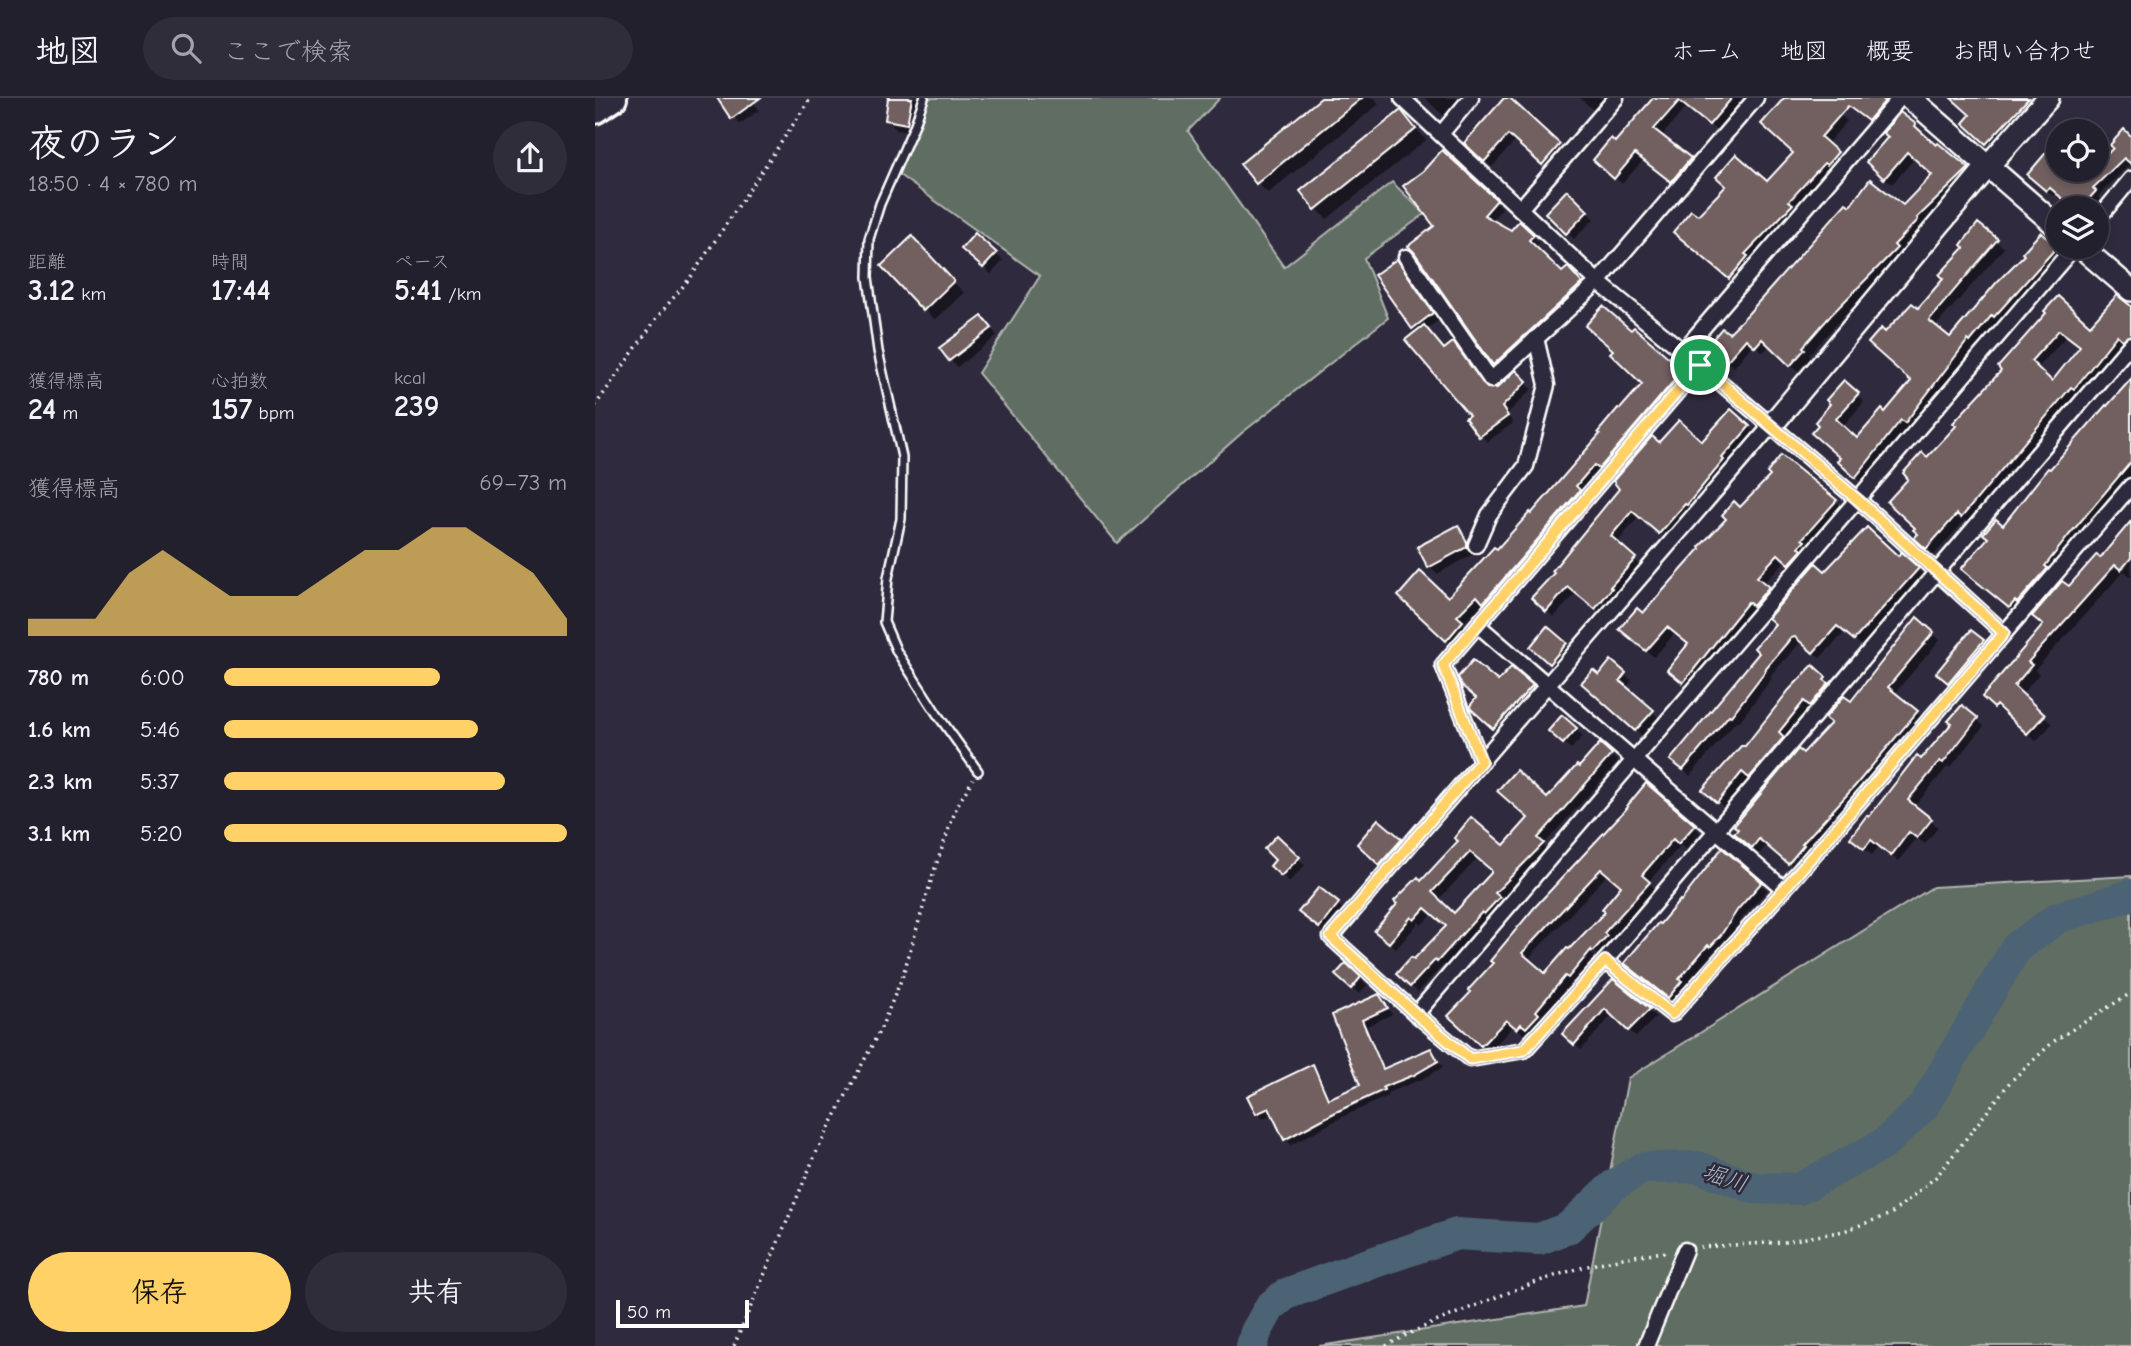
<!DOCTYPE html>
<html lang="ja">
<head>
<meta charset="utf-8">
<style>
  body { margin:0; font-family:"Comic Neue","Klee One",sans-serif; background:#2f2d3a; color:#f1f3f6; height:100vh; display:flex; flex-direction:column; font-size:26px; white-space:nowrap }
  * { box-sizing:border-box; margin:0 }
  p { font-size:23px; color:#a3a3aa }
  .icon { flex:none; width:38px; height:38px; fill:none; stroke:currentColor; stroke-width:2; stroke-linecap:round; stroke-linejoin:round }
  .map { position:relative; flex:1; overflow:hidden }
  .side { display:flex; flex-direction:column; background:#23202e; width:595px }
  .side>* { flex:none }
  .controls { position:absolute; left:1451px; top:21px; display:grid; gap:14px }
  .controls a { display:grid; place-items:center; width:63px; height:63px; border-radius:50%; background:#23202e; box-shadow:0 4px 10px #0003,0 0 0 2px #403e4a; font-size:35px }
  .scale { position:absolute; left:21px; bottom:18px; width:133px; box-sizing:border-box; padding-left:7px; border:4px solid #fff; border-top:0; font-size:19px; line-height:24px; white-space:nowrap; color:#fff; -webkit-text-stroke:5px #2f2a3d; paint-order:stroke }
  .pin { position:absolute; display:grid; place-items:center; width:60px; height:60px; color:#fff; margin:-30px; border:4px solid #fff; border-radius:50%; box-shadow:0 2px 7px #0007 }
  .round { display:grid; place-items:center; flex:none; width:74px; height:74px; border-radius:37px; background:#2f2d3a }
  .overview { display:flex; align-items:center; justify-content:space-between; height:119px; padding:0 28px }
  h1 { font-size:38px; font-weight:800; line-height:52px }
  .stats { display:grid; grid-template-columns:repeat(3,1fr); gap:10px; height:119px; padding:7px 28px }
  .stats div { display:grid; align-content:center }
  .stats b { font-size:30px; font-weight:800 }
  .stats small { font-size:19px; font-weight:400 }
  .stats p { font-size:19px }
  .chart { height:196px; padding:14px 28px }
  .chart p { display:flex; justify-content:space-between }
  .chart svg { width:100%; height:126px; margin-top:7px; fill:#ffd166; opacity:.7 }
  .button { display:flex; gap:14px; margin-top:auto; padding:14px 28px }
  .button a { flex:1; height:80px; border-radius:42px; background:#ffd166; color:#111; font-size:28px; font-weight:800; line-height:80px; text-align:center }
  .button a+a { background:#2f2d3a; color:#f1f3f6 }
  ul { padding:0 28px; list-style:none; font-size:23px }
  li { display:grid; grid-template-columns:112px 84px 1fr; align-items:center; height:52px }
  li i { height:18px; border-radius:9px; background:#ffd166 }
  header { display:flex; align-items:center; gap:42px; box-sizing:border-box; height:98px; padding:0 35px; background:#23202e; border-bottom:2px solid #403e4a }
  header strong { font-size:33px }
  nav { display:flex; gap:38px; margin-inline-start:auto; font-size:24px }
  .search { width:490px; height:63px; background:#2f2d3a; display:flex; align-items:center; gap:18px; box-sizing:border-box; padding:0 24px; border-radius:38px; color:#a3a3aa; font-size:26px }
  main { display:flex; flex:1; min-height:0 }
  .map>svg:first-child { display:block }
  .green { fill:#616d62; stroke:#b0b6b0; stroke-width:2 }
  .shadow { fill:#0007; fill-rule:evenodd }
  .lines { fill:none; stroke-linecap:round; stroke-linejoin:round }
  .river { stroke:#4b6474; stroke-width:32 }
  .building { fill:#725e5f; stroke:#fff; stroke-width:2; fill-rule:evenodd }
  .lane-casing { stroke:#fff; stroke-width:12 }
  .street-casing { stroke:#fff; stroke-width:19 }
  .secondary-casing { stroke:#fff; stroke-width:26 }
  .highway-casing { stroke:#fff; stroke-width:32 }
  .path { stroke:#fff; stroke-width:3.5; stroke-dasharray:2 5; stroke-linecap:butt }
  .lane { stroke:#2f2a3d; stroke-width:7 }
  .street { stroke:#2f2a3d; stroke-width:14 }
  .secondary { stroke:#2f2a3d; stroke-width:21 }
  .highway { stroke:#2f2a3d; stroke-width:26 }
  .route-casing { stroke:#fff; stroke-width:14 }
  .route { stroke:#ffd166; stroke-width:9 }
  .labels { text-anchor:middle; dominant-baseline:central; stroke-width:5; stroke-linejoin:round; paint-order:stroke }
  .water-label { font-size:23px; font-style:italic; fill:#aeb9c0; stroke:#2f2a3d }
</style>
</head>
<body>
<header>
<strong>地図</strong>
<div class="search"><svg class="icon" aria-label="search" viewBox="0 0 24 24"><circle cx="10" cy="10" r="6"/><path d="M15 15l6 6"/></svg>ここで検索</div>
<nav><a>ホーム</a><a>地図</a><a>概要</a><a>お問い合わせ</a></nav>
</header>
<main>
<section class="side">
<div class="overview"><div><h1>夜のラン</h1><p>18:50 · 4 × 780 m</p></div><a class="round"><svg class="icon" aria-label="share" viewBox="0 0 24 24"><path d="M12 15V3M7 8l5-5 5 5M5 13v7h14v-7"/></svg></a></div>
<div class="stats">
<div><p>距離</p><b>3.12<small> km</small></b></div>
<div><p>時間</p><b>17:44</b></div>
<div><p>ペース</p><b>5:41<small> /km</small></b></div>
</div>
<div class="stats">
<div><p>獲得標高</p><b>24<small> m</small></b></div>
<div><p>心拍数</p><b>157<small> bpm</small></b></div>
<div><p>kcal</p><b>239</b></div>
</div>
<div class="chart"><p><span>獲得標高</span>69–73 m</p>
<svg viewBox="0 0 160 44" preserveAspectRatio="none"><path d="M0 44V38L10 38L20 38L30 22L40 14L50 22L60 30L70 30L80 30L90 22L100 14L110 14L120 6L130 6L140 14L150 22L160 38V44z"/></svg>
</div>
<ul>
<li><b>780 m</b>6:00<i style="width:63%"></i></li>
<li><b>1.6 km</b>5:46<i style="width:74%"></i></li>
<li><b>2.3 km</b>5:37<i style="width:82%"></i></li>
<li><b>3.1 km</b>5:20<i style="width:100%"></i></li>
</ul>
<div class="button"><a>保存</a><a>共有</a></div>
</section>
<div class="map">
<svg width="1536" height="1248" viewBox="0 0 1536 1248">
  <rect width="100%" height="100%" fill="#2f2a3d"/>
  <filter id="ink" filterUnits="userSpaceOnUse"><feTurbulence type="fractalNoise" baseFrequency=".0143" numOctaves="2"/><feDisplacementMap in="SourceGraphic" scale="14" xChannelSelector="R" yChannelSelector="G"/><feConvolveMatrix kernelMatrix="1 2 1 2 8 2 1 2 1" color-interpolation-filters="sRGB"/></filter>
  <g filter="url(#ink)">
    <g class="green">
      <path d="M331,0H625L593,33L689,169L797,84L830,116L769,160L793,220L648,334L522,445L383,275L445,178L300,74Z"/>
      <path d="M1536,778V1248H724L989,1208L1033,980L1338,789Z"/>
    </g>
    <g class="shadow">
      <path d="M124,0H156L164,12L145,26Z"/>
      <path d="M295,0H329L323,35L302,32L291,21Z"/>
      <path d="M729,0H779L784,6L673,95L662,85Z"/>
      <path d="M830,0H871L852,21Z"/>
      <path d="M912,0L971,54L955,72L920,43L897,69L872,45Z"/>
      <path d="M985,0H1017L1003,16Z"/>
      <path d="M1060,0H1150L1122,33L1092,8L1066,39L1101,68L1084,90L1048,62L1027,86L1007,69L1020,46Z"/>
      <path d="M1191,0H1227L1252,23L1232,46L1249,62L1237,70L1200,111L1203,114L1142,186L1087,140L1103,119L1172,85L1200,55Z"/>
      <path d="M1246,0H1288L1297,9L1280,29Z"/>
      <path d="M1359,0H1447L1399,52L1370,25L1377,17Z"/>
      <path d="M816,25L831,42L732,121L722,111Z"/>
      <path d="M1320,28L1341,49L1343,47L1379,78L1327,128L1329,130L1305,155L1308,158L1244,223L1214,257L1216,259L1203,273L1175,247L1168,254L1158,246L1139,269L1121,254L1134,238L1255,110H1308L1339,78L1320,60L1297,86L1280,71Z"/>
      <path d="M1529,34L1536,41V65L1503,98L1506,101L1498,110H1480L1461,94L1458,98L1441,83L1463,61V72H1475L1488,83L1521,50Z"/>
      <path d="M972,95L999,121L979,141L952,115Z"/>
      <path d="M901,103L907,110L896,123L916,134L924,126L944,145L940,149L966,176L972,171L993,193L906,273L822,154Z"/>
      <path d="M1384,128L1409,150L1340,229L1355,241L1432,157L1446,137L1468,157L1407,224L1405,222L1383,249L1381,247L1317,330L1314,327L1268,385L1251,370L1247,361L1219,335L1262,297L1269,304L1247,329L1263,343L1291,317L1318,284L1291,237L1323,212L1351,181Z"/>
      <path d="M317,141L369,195L340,222L288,168Z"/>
      <path d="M401,156L408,163L396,176L376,158Z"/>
      <path d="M802,164L844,222L832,231L849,253L893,293L903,291L921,275L937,291L912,316L918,325L892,344L872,320L876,317L818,230Z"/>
      <path d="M1531,206L1536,210V246L1529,243L1487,297L1484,294L1374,425L1370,422L1339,457L1321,440L1325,436L1332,361L1363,328L1453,215L1495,230ZM1472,237L1486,249L1457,286L1442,271Z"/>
      <path d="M394,227L402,238L362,269L355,262Z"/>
      <path d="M1020,253L1087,273L1093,280L896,510L889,504L868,526L874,531L859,549L805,498L853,501L936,418L1050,286Z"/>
      <path d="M1536,284V378L1422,516L1375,477L1440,388Z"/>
      <path d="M1154,329L1161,336L1132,368L1135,371L1072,442L1044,418L1022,445L1046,468L1021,497L1022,498L1008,516L981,495L959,519L945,507L1064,347L1108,345Z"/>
      <path d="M1241,403L1248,410L1202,471L1191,462L1168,486L1180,497L1096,591L1081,578L1095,547L1080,535L1059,559L1033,537L1146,412Z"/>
      <path d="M1536,426V477L1535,478L1529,473L1440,572L1444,576L1426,597L1457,626L1441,643L1410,614L1408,616L1397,607L1474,491L1506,462Z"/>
      <path d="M862,429L869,436L878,456L842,476L835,469L824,450Z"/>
      <path d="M1306,457L1329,478L1267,548L1250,534L1225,560L1208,544L1203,547L1175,578L1177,580L1144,624L1142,622L1095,678L1084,668L1231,476L1303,460Z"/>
      <path d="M1322,521L1345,542L1299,596L1329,621L1201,771L1172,747L1164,756L1148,742L1209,658L1256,606Z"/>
      <path d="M1388,543L1393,549L1359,589L1349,580Z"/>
      <path d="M971,546L977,553L962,571L944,555Z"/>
      <path d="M1017,565L1037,583L1031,590L1064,620L1048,638L995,592Z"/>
      <path d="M1218,569L1237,587L1222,614L1216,609L1190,642L1161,685L1155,680L1130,710L1116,699L1151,650Z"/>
      <path d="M904,586L936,588L943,595L906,637L885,618Z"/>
      <path d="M1367,609L1389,628L1355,670L1353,668L1319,709L1343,729L1330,746L1322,740L1303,763L1284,748L1277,757L1264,747L1275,721L1359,626Z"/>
      <path d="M967,619L988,638L976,651L956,633Z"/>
      <path d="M1016,657L1023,664L948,747L954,753L906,803L910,807L897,821L895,819L850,869L848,867L823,894L803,876L819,864L853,828L838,816L826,827L824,824L801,851L788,839L826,785L865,744L909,750L985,672ZM883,760L897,772L898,776L859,818L843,802Z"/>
      <path d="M1035,709L1099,728L1105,735L1091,751L1086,747L1053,784L1060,791L1015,843L1018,846L1005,859L992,846L990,849L1001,860L980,885L977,883L946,921L949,924L939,936L934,932L929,937L919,927L894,954L856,918ZM1013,776L1028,788L1013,814L951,877L932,862Z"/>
      <path d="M682,740L710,767L694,784L678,768L683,762Z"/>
      <path d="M806,742L813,749L792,772L765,745Z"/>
      <path d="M1165,786L1172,792L1149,818L1132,843L1123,854L1120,852L1090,888L1092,891L1080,905L1031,865Z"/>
      <path d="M724,791L750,813L731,836L713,820Z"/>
      <path d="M751,868L772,887L764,896L743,876Z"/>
      <path d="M1018,884L1061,919L1041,939L1018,916L986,952L969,936Z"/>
      <path d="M784,898L797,916L772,928L790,972L836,953L848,969L825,982L792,995L793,998L747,1019L696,1047L691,1041L679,1015L668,1021L662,1015L717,968L723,974L735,1002L767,987L739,918Z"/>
    </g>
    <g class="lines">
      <path class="river" d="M657,1248L661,1234L675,1209L691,1196L762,1170L862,1136L944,1141L973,1130L1018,1088L1047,1070L1103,1069L1159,1090L1204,1091L1289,1046L1328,1009L1421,850L1462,820L1536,797"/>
    </g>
    <g class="building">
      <path d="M122,0H165L136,21Z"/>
      <path d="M293,0H317L312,26L290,22Z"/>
      <path d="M726,0H767L661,86L645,66Z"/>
      <path d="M909,0H915L965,46L947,67L913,37L889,64L869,45Z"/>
      <path d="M1058,0H1137L1114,27L1084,3L1059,31L1096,60L1076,84L1040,56L1019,81L998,62L1016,40L1020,44Z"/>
      <path d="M1189,0H1286L1290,3L1273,23L1253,8L1226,39L1243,54L1232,67L1229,65L1194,103L1198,106L1150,156L1153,158L1134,181L1078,134L1096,112L1103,117L1131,88L1121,79L1141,56L1172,83L1198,55L1166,26Z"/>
      <path d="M1356,0H1434L1391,46L1368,25L1375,17Z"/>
      <path d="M806,12L821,31L720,112L705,93Z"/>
      <path d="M1305,14L1321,26L1320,28L1341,47L1343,45L1374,70L1322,120L1323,122L1299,147L1302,150L1237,216L1208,249L1210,251L1195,268L1167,241L1160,249L1151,241L1131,264L1112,248L1127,230L1134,235L1152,217L1251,105L1255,108L1275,81L1308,107L1337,77L1312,54L1289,81L1271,64L1293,39L1288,35Z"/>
      <path d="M1529,31L1536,38V66L1529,60L1498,90L1501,93L1486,110H1478L1454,89L1451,93L1432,77L1454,51L1463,59V72H1502V67L1518,50L1515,47Z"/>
      <path d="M847,52L902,102L889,117L916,132L924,123L939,137L934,142L967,174L973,169L987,185L898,267L819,154L813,148L839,128L808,88L828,73Z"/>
      <path d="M972,92L993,113L971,136L950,115Z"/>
      <path d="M1383,125L1403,141L1334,222L1355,239L1402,184L1429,157L1427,155L1446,134L1462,149L1399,219L1397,217L1375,244L1373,242L1310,325L1306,322L1260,380L1242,363L1245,360L1216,335L1223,327L1220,324L1235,306L1231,302L1249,282L1264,295L1241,321L1262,340L1287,311L1290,314L1316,283L1273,245L1286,230L1290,234L1317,205L1323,210L1348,181L1344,177L1369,150L1366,147Z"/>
      <path d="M380,135L402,155L388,170L366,151Z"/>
      <path d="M317,138L359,183L328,213L286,168Z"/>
      <path d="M802,161L838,215L817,231L779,177Z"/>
      <path d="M1522,197L1536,208V237L1527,242L1522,237L1479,291L1476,289L1366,420L1362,416L1331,451L1319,440L1323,436L1318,432L1320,430L1292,404L1313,381L1308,375L1327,354L1332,359L1361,328L1358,325L1406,273L1403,269L1451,215L1449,213L1463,198L1495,227ZM1464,232L1485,248L1457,283L1436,263Z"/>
      <path d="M1008,208L1036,232L1039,229L1088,272L1004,371L999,367L981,388L985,392L894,498L888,505L882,498L862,518L868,523L851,543L803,498L825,473L853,499L899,449L902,451L935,414L936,416L1005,336L1003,334L1023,310L1025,311L1047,286L1015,255L1018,252L990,228Z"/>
      <path d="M387,218L397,230L354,263L344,250Z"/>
      <path d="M829,227L849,251L858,244L892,290H902L921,272L932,283L907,309L913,318L884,339L870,320L874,317L810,242Z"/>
      <path d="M1536,281V364L1475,436L1450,468L1453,470L1422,505L1420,503L1414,510L1366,471L1393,440L1388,436L1401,421L1408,427L1453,370L1455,371L1511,307L1512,308Z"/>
      <path d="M1136,311L1155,328L1127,360L1129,362L1092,407L1090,406L1064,436L1037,413L1016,438L1041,460L1015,489L1017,490L1000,511L973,489L951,514L936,500L959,475L957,473L1024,391L1018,383L1057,338L1064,344L1084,322L1107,343Z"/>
      <path d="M1186,357L1242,402L1207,441L1210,443L1204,449L1207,452L1194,466L1183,456L1162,479L1174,489L1158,508L1153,504L1088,585L1072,572L1093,546L1072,529L1051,553L1024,531L1042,510L1048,515L1105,451L1104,449L1131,421L1127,417L1139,403L1145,409L1175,378L1172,375Z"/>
      <path d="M1536,423V460L1526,472L1520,467L1433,564L1437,567L1419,588L1450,617L1432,636L1401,607L1399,610L1387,599L1448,527L1437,518L1467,483L1474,488L1502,456L1505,460Z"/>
      <path d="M863,427L872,444V449L833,470L822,449Z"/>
      <path d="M1272,429L1303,458L1306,454L1324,470L1259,542L1242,528L1218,555L1200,539L1196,540L1170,571L1171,572L1136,618L1134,617L1088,672L1075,662L1164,555L1159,550L1180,526L1173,520L1221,465L1230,473Z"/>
      <path d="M1322,519L1339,534L1293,589L1323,613L1260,688L1207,746L1209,747L1193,766L1164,741L1157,750L1139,735L1143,731L1139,728L1203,651L1208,655L1236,625L1230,620L1249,598L1256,603Z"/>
      <path d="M952,528L972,545L954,566L935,549Z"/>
      <path d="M1376,532L1389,542L1353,585L1341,575Z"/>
      <path d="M878,562L903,583L916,569L938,587L898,631L876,611L875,608L881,600L867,588L863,579Z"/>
      <path d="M1016,562L1031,575L1025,583L1059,612L1040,633L986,585L998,572L1004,577Z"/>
      <path d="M1218,567L1231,579L1229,582L1234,585L1215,608L1209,603L1184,634L1189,639L1154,680L1147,674L1122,705L1107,692L1146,648H1150L1194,592Z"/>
      <path d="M1367,607L1383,620L1348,665L1345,663L1313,702L1337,721L1322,740L1314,734L1296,758L1276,742L1269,751L1255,740L1272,717L1274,719L1322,657L1326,661L1357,625L1353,623Z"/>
      <path d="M967,617L982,630L968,646L953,633Z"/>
      <path d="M1005,645L1017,656L943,740L949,745L900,795L905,799L889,816L887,814L842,864L840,862L815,889L801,876L816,859L819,861L851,828L830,810L819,822L816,819L794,845L779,833L802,806L799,803L823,779L826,783L863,743L859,740L876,719L909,747L933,720L902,693L921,672L952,700L982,667L984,669ZM875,754L896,772V775L859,815L837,794Z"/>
      <path d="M1051,685L1100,727L1083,746L1078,741L1047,777L1055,784L1009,835L1012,838L997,854L996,852L973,880L970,878L941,913L944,916L931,930L926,926L922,931L911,922L886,948L853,918L876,894L873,892L898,865L895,863L939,810L1033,709L1032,708ZM1006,771L1026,788L1007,811L1010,814L974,851L972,850L950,875L927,855Z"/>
      <path d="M783,721L807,741L784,767L762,746Z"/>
      <path d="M682,737L705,759L686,778L675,768L680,762L669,751Z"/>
      <path d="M1127,750L1167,784L1143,811L1126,837L1115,849L1113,847L1084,881L1087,883L1073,900L1029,865L1063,825L1065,826L1085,802L1086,803Z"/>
      <path d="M724,789L744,805L724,830L703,814Z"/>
      <path d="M751,865L766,879L756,891L740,877Z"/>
      <path d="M1018,881L1055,911L1033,933L1010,911L979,947L967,936Z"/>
      <path d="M784,896L793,910L767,922L788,971L836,950L843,963L819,977L788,989L789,992L741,1014L689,1042L674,1010L661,1016L652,998L718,966L733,1001L765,987L737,917Z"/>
    </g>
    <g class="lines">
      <g class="lane-casing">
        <path id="lane" d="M329,0L320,26L285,106L274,141L273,179L283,253L307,359L306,421L293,480L289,524L302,554L342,616L383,673"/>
      </g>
      <g class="street-casing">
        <g id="street">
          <path d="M807,0L1003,184L1105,267L1263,402L1409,535"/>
          <path d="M846,36L876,0"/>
          <path d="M925,111L1021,0"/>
          <path d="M1502,122L1536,81"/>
          <path d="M811,159L896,282L1003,184L1161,0"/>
          <path d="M1088,253L1305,0"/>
          <path d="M1175,329C1029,499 881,668 736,839L821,916L875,961L929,952L1010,863L1536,246"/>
          <path d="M881,447L894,417L931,368L952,287L941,240"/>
          <path d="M884,528L1189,791"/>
          <path d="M886,663L848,567L1105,267"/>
          <path d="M1010,863L1077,916L1189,791L1536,388"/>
          <path d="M821,916L1479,149"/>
          <path d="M1051,1248L1090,1152"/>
        </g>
      </g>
      <g class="secondary-casing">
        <g id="secondary">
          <path d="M1315,0L1463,129"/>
          <path d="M1486,149L1536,192"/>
          <path d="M1175,329L1393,68L1453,0"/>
        </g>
      </g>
      <g class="highway-casing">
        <path id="highway" d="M0,12L18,0"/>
      </g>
      <g class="path">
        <path d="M0,308L64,217L95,180L216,0"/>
        <path d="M1105,1149L1189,1144L1249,1133L1296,1116L1342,1078L1415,984L1459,943L1536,895"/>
        <path d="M139,1248L221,1055L286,930L307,880L339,773L362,708L378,681"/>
        <path d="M791,1248C816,1233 843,1223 870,1212C935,1185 1003,1159 1073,1154"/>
      </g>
      <use href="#lane" class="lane"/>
      <use href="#street" class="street"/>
      <use href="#secondary" class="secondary"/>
      <use href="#highway" class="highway"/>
    </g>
  </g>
  <g class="lines" filter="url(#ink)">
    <g class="route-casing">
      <path id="route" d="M1105,267L1263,402L1409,535L1189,791L1077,916L1010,863L929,952L875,961L821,916L736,839L886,663L848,567Z"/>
    </g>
    <use href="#route" class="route"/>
  </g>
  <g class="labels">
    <g class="water-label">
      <text transform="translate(1130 1080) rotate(18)">堀川</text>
    </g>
  </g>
</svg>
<div class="controls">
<a><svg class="icon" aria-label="locate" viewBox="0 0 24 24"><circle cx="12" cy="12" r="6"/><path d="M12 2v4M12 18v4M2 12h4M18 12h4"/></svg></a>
<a><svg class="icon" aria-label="layers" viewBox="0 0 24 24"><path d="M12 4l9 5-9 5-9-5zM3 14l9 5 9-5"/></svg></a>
</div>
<div class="scale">50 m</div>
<div class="pin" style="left:1105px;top:267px;background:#1e9e55"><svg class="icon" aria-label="arrive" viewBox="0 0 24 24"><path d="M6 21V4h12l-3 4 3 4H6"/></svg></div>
</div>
</main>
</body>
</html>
